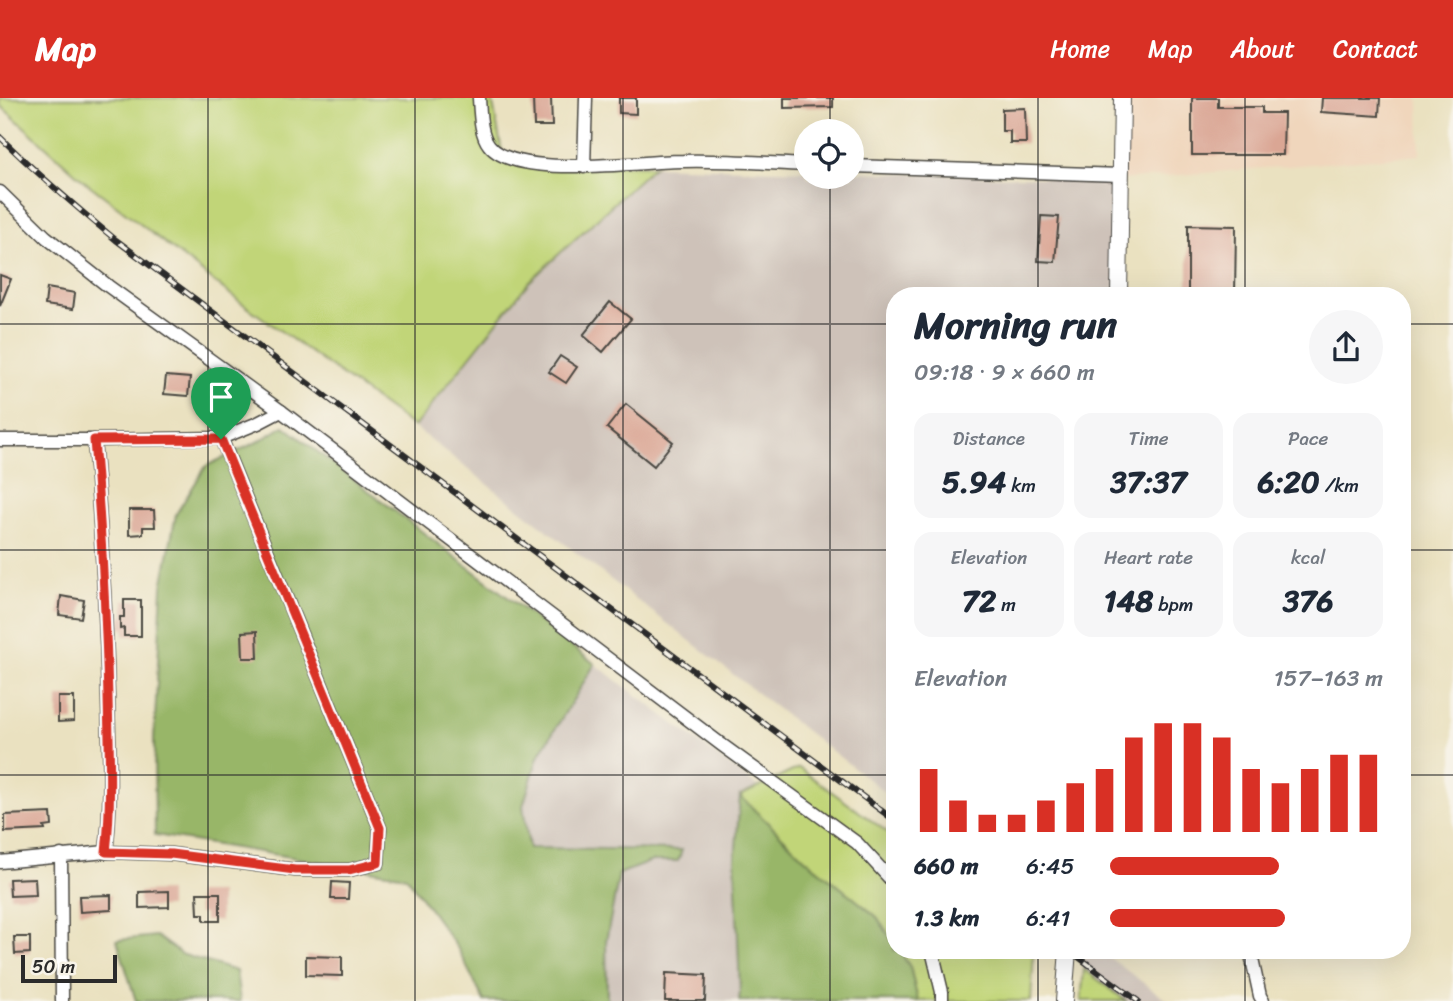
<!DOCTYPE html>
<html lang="en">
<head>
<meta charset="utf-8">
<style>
  body { margin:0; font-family:Sriracha,sans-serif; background:#f6f6f7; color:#1f2937; height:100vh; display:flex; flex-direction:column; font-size:26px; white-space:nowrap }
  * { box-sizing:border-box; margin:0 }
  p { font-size:23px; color:#747a83 }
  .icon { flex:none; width:38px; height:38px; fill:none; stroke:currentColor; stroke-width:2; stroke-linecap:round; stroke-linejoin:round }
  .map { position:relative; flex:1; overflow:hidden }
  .panel { position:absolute; left:886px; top:189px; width:525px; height:672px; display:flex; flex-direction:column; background:#fff; border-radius:28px; box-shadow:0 7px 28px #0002 }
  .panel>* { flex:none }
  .buttons { position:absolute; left:794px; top:21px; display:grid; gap:14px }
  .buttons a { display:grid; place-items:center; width:70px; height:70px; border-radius:50%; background:#fff; box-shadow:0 7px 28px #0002; font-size:35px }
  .scale { position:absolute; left:21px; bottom:18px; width:96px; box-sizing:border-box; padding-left:7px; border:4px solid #2b2b2b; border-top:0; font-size:19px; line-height:24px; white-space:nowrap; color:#2b2b2b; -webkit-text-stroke:5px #f7f3e8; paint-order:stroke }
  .pin { position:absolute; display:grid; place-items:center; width:60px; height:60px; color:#fff; margin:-72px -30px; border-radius:50% 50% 50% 0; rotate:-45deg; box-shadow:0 0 7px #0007 }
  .pin .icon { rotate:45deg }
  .round { display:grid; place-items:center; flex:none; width:74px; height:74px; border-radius:37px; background:#f6f6f7 }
  .summary { display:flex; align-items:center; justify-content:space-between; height:119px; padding:0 28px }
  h1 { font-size:38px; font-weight:700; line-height:52px }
  .stats { display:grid; grid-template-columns:repeat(3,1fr); gap:10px; height:119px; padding:7px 28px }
  .stats div { display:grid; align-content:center; border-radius:18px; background:#f6f6f7; text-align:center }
  .stats b { font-size:30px; font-weight:700 }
  .stats small { font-size:19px; font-weight:400 }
  .stats p { font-size:19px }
  .chart { height:196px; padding:14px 28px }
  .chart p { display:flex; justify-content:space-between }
  .chart svg { width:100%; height:126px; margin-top:7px; stroke:#d93025; stroke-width:6 }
  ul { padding:0 28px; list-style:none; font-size:23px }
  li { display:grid; grid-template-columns:112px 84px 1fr; align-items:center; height:52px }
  li i { height:18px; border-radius:9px; background:#d93025 }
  header { display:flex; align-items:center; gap:42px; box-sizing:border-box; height:98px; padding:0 35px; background:#d93025; color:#fff }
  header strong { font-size:33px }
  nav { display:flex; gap:38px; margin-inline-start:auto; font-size:24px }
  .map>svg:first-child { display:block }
  .built { fill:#f0d6bc }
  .industrial { fill:#cec2b9 }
  .green { fill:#c1d578; stroke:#768052; stroke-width:2 }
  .forest { fill:#98b668; stroke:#62704a; stroke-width:2 }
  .building { fill:#daa694 }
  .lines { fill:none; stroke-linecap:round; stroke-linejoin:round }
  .minor-casing { stroke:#484641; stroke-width:15 }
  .tertiary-casing { stroke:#484641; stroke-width:18 }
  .minor { stroke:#fff; stroke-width:12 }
  .tertiary { stroke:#fff; stroke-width:16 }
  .rail-casing { stroke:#2b2b2b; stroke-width:6 }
  .rail { stroke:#f7f3e8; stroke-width:3.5; stroke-dasharray:10; stroke-linecap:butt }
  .route-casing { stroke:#fff; stroke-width:14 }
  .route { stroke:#d93025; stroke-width:9 }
  .grid { fill:none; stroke:#2b2b2b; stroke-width:2; stroke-opacity:0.55 }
</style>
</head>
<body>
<header>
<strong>Map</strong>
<nav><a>Home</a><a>Map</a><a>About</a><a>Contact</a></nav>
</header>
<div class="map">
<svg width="1453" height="903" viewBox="0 0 1453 903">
  <rect width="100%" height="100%" fill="#f7f3e8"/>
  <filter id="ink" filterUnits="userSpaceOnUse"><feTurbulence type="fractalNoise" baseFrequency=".0143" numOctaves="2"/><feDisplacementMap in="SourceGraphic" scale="14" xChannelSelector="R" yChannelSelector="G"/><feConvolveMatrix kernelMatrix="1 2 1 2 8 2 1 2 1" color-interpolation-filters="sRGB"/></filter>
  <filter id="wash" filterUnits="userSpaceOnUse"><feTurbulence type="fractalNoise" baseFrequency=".00686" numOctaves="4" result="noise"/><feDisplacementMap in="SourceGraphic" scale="28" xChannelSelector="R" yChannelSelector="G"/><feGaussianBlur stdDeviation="1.57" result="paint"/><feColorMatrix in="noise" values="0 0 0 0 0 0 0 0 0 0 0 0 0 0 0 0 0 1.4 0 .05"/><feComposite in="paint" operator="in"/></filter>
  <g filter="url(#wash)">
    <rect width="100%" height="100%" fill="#eae1c0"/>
    <path class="built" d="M1123,0H1419L1420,57L1121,82Z"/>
    <g class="industrial">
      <path d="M654,68L807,73V79H852V74L1121,82L1120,198H894V701L414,329L529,184Z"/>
      <path d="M595,566L758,689L740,698L735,763L740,894L739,903H607L606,843L619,776L652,763H678L529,751L523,708L538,659Z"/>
      <path d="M1085,852H1099L1168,903H1126L1084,871Z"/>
    </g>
    <g class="green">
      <path d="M0,0H492L504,64L654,68L529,184L414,329L239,203L121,111L84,83L0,7Z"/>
      <path d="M799,670L894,739V845L877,819L804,760L740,698Z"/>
      <path d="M899,852H1034L1031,903H918L910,869Z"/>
      <path d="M1084,871L1126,903H1081Z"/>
    </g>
    <g class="forest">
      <path d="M284,328L595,566L538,659L523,708L529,750L682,752L678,763H652L619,776L606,843L607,903H484L458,851L406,778L155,737L154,641L162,489L176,416L206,368L259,343Z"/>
      <path d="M740,698L804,760L877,819L894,845V852H899L910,869L918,903H739L740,894L735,763Z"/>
      <path d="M156,838L181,856L236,873L240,903H136L117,842Z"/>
    </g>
    <g id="blocks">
      <g class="building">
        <path d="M533,0H551L552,28H534Z"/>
        <path d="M619,0H636V16L619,15Z"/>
        <path d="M784,0H833V9L784,10Z"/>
        <path d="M1192,0H1218V9H1262V15H1284L1283,57H1192Z"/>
        <path d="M1322,0H1380L1379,18L1321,14Z"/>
        <path d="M1025,10L1026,45H1010V33H1002V11Z"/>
        <path d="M1041,118L1059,119L1055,164L1038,163Z"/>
        <path d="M1188,127L1236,128L1235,198H1202V195H1188Z"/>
        <path d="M0,177L11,181L0,208Z"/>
        <path d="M47,190L75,195L73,211L45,207Z"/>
        <path d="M610,204L631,221L603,254L583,237Z"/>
        <path d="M560,258L577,269L566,285L549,274Z"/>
        <path d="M166,278L190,280L188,298L164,296Z"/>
        <path d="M626,306L673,344L654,368L607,330Z"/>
        <path d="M129,412H154L155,429H143V436L129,437Z"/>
        <path d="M61,498L84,502L81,520L59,517Z"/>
        <path d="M124,502H141V538H124V530L120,531V519H124Z"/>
        <path d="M257,533L258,560H243L242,534Z"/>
        <path d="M58,599H74V623L58,624Z"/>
        <path d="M51,715L52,728L44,729L45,732L5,734V717Z"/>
        <path d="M35,780L36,797L10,798L9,781Z"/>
        <path d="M332,784L349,785L348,801H331Z"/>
        <path d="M169,793V809L139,810V794Z"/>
        <path d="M197,795H220V823H204V816H198Z"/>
        <path d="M111,797V812L80,814L79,798Z"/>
        <path d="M14,839H30V855L15,856Z"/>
        <path d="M306,858L342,859V878L306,877Z"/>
        <path d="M666,875L706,877L705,903H665Z"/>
      </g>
    </g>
  </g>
  <g filter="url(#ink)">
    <use href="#blocks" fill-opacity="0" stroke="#484641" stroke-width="2"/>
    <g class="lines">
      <g class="minor-casing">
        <g id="minor">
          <path d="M479,0C480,14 480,36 489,47C515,82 641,63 683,63C724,62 766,65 807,67"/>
          <path d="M852,68L1121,77"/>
          <path d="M584,69L586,0"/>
          <path d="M0,94L46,139L108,188L281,313L722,647L857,745L894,785"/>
          <path d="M0,342H94L221,340L258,325L281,313"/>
          <path d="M94,342C101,428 106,513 108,599C109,650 112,703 106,754"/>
          <path d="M61,757L62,903"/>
          <path d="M0,764L106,754L171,756L295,772H349L378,765L380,730L221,340"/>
          <path d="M932,852L942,894V903"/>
          <path d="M1250,852L1260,898L1263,903"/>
        </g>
      </g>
      <g class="tertiary-casing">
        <g id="tertiary">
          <path d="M1119,198L1122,0"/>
          <path d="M1064,903L1068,852"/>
        </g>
      </g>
      <use href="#minor" class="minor"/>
      <use href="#tertiary" class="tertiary"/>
      <g class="rail-casing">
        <g id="rail">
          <path d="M0,39C37,76 76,109 116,142L894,722"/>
          <path d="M1069,852L1138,903"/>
        </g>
      </g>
      <use href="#rail" class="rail"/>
    </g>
  </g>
  <g class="lines" filter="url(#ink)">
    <g class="route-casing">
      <path id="route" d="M221,341L380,730L378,765L349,772H295L171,756L106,754C112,702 109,650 108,599C106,513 101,428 94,342Z"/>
    </g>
    <use href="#route" class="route"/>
  </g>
  <path class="grid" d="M208,0V903M415,0V903M623,0V903M830,0V33M1038,0V198M1245,0V198M830,79V903M0,226H894M1402,226H1453M0,452H894M1402,452H1453M0,677H894M1402,677H1453M1038,852V903M1245,852V903"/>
</svg>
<div class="buttons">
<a><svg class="icon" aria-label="locate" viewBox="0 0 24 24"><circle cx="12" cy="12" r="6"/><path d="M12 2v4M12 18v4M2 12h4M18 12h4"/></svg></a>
</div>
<div class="scale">50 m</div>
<div class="pin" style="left:221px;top:341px;background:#1e9e55"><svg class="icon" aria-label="arrive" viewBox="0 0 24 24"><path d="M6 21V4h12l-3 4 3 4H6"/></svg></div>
<section class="panel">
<div class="summary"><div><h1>Morning run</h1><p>09:18 · 9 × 660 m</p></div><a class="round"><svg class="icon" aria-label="share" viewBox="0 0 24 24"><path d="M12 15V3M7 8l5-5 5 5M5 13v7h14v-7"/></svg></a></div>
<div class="stats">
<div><p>Distance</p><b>5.94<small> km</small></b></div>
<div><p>Time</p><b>37:37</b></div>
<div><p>Pace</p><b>6:20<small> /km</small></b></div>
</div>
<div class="stats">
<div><p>Elevation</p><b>72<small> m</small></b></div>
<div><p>Heart rate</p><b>148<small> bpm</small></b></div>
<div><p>kcal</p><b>376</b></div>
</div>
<div class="chart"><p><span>Elevation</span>157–163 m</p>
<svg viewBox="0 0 160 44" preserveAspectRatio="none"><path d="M5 44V22M15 44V33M25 44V38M35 44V38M45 44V33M55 44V27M65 44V22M75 44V11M85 44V6M95 44V6M105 44V11M115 44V22M125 44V27M135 44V22M145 44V17M155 44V17"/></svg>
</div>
<ul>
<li><b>660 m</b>6:45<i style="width:62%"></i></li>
<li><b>1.3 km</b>6:41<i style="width:64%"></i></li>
</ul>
</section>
</div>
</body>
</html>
